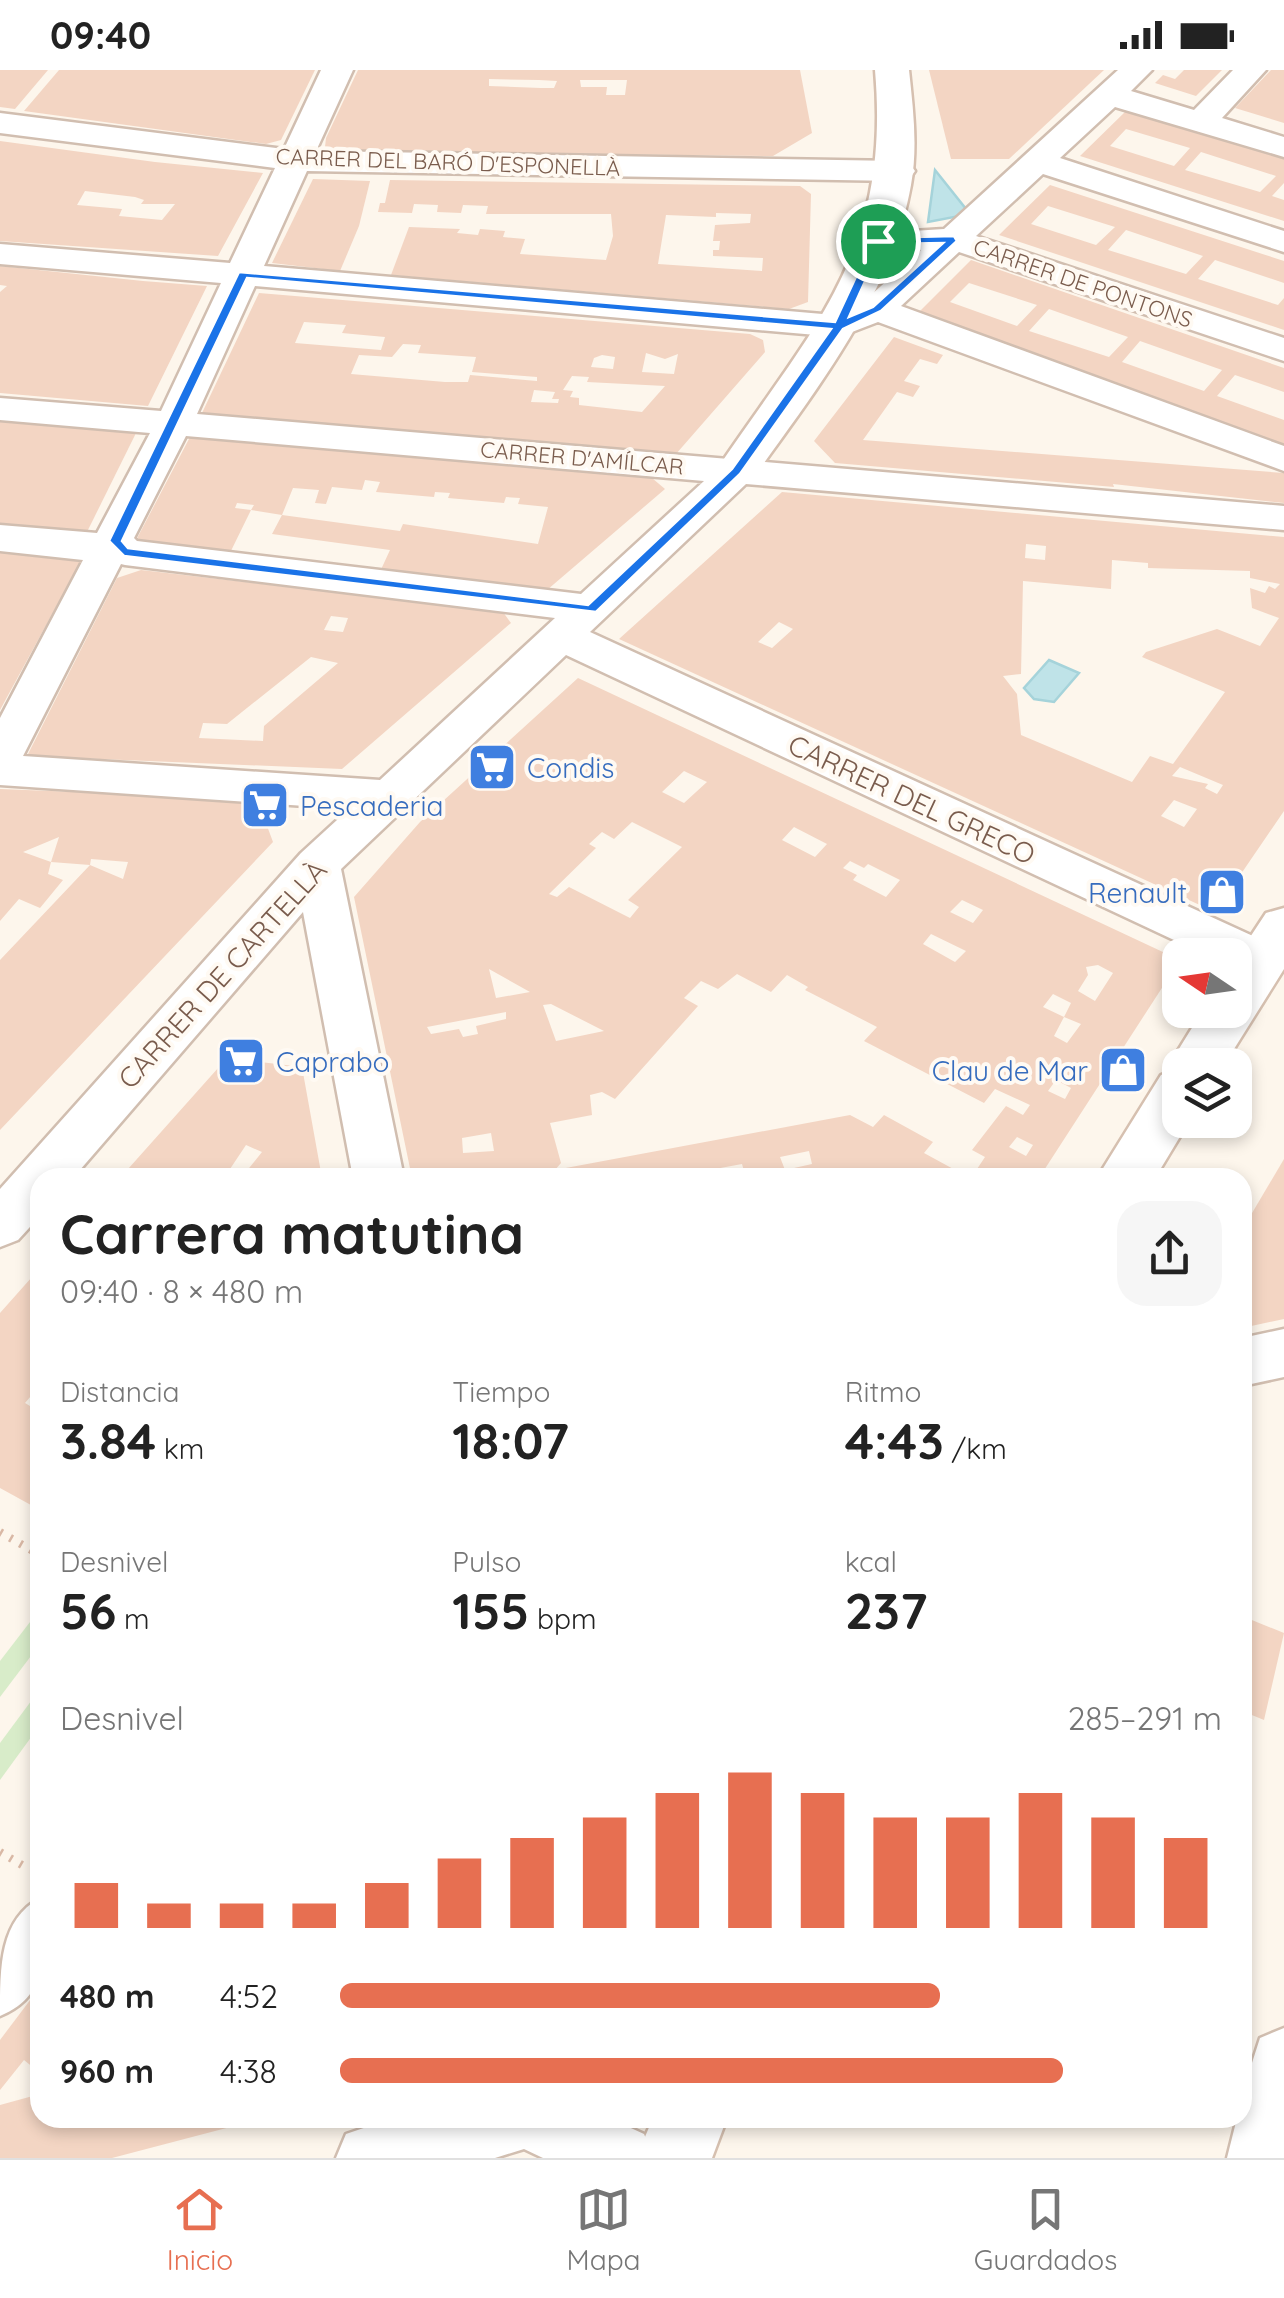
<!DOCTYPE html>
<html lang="es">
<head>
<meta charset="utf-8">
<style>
  body { margin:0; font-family:Quicksand,sans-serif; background:#f6f6f6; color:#222; height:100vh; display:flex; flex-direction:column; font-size:38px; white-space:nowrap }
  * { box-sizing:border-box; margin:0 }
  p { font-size:32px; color:#767676 }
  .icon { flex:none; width:55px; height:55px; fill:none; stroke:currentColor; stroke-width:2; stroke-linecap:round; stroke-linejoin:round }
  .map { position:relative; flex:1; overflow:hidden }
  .panel { position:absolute; left:30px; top:1098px; width:1222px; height:960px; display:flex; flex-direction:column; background:#fff; border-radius:30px; box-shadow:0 5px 15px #0003 }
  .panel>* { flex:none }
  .needle { width:65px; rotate:283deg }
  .buttons { position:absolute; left:1162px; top:868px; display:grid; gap:20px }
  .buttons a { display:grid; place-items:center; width:90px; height:90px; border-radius:20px; background:#fff; box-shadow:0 5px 15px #0003; font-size:50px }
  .pin { position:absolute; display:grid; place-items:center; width:85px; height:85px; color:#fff; margin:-42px; border:5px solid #fff; border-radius:50%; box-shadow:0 2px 10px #0007 }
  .round { display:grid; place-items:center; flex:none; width:105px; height:105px; border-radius:30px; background:#f6f6f6 }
  .headline { display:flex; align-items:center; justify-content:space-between; height:170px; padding:0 30px }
  h1 { font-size:55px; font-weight:700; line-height:75px }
  .metrics { display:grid; grid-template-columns:repeat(3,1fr); gap:15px; height:170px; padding:10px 30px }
  .metrics div { display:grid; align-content:center }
  .metrics b { font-size:50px; font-weight:700 }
  .metrics small { font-size:28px; font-weight:400 }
  .metrics p { font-size:28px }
  .chart { height:280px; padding:20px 30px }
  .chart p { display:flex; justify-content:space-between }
  .chart svg { width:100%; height:180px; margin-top:10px; stroke:#e76f51; stroke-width:6 }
  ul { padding:0 30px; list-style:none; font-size:32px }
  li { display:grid; grid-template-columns:160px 120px 1fr; align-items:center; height:75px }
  li i { height:25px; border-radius:12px; background:#e76f51 }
  .status { display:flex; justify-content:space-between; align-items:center; height:70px; padding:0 50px; background:#fff; direction:ltr }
  .status svg { height:28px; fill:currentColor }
  .tab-bar { display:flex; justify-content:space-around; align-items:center; height:140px; border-top:2px solid #e0e0e0; background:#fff; font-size:28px; color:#767676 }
  .tab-bar a { display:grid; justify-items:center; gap:5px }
  .tab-bar .active { color:#e76f51 }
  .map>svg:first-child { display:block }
  .green { fill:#d8ecc9 }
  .water { fill:#bfe3e8; stroke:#a5d3da; stroke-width:2.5 }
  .building { fill:#f3d5c3; fill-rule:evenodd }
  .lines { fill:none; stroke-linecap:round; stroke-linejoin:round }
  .street-casing { stroke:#d1beb0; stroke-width:5 }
  .secondary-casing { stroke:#d6c0b0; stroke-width:5 }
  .path { stroke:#d9b8a5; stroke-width:8; stroke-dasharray:2.5 9; stroke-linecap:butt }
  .street { fill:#fff; fill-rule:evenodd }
  .secondary { fill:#fff; fill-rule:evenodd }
  .route { fill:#1a73e8; stroke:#fff; stroke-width:2.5; fill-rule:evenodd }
  .labels { text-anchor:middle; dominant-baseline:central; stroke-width:8; stroke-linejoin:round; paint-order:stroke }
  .far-street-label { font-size:22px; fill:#7a5c4d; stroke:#fffaf3 }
  .shop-label { font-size:28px; fill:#366cbe; stroke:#fffaf3; text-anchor:start }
  .street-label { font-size:28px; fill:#7a5c4d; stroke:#fffaf3 }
</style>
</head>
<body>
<div class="status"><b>09:40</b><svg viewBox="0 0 49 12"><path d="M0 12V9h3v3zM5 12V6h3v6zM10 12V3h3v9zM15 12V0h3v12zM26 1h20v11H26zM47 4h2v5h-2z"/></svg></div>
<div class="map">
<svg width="1284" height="2088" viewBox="0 0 1284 2088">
  <rect width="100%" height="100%" fill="#fdf6ec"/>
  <g class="green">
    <path d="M40,1539V1574L0,1627V1591Z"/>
    <path d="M40,1619V1655L0,1710V1673Z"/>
  </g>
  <g class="water">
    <path d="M935,100L970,144L928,152Z"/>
    <path d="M1049,590L1079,603L1054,632L1034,629L1024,618Z"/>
  </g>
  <g class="building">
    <path d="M0,0H48L15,39L0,37Z"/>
    <path d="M59,0H315L281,70L266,74L24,41Z"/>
    <path d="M358,0H800L812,63L773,86L332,81L325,77L326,68ZM489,9L539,10L557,11L554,18H541L489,16ZM580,10H627L625,25H606L607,17H581Z"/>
    <path d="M929,0H1104L1009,89H951Z"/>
    <path d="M1184,0H1222L1196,26L1155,13L1163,5L1175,9Z"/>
    <path d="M1271,0H1284V53L1235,38Z"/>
    <path d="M1127,40L1284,89V113L1272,126L1284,130V151L1080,86ZM1126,59L1190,78L1174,96L1110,76ZM1201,82L1276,106L1260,122L1185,100Z"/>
    <path d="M0,71L155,92L263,103L218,186L0,171ZM85,121L135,127L144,130L141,134H175L162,150L119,146L122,139L77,135Z"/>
    <path d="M313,109L370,111L359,156L340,201L272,193Z"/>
    <path d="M390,110L800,116L811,124L808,232L789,239L391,205L409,157L460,159L457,163L478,165L480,159L505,161L503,167L525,169L520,184L606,190L613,166L611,144H486L488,136L463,135L461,143L437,142L438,135L414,134L412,143L378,142L380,133H385ZM716,143L751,144L750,153L715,155L713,171H720L719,180H713V186L763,188L762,201L658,194L666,145L716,147Z"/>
    <path d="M1050,115L1284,191V213L1215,190L1198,209L1278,235L1284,228V260L999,165ZM1048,136L1115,157L1096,175L1031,154ZM1126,160L1203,186L1186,204L1108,180Z"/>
    <path d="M971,190L1284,298V322L1235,305L1217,326L1284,350V375L916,245ZM969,213L1037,235L1017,256L950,232ZM1049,239L1128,267L1109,287L1029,261ZM1140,271L1222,300L1204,321L1122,292Z"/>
    <path d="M0,196L143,211L207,216L148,336L0,323V222L7,216L0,215Z"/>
    <path d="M259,223L750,264L763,270L765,282L676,384L202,343ZM304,252L346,255L342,263L385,267L381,280L295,273ZM403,274L421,275L418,283L476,287L472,302L537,307V311L470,305L468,312H445L351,304L359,285L392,287ZM646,283L665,289L678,284L674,304L642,302ZM602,285L615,287L613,299L591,297L594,288ZM572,306L589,307L587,312L665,316L642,342L579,335V328L570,327L573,321L563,320ZM534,320L555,322L552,329H559L558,333L531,332Z"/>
    <path d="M894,267L943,285L937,294L920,289L904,311L920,316L913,327L897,322L863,370L1284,403V433L1113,414L1114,417L835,393L814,371Z"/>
    <path d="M0,346L138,359L85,466L0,457Z"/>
    <path d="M190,367L652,408L665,419L540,526L378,506L390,480L272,464L282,445L400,461L403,454L538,474L548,437L518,434L520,428L506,427L504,433L448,428L450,423L435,422L434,427L376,422L380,412L365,410L362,420L332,417L326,434L315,433L319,420L293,418L282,445L251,440L254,435L237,433L235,438L251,440L227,489L132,478Z"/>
    <path d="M782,422L1284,467V741L1215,842L619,569ZM1026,474L1046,476L1045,490L1025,488ZM1112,490L1148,493V498L1250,501V508L1280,514L1275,519L1269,516L1265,523L1250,518L1252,538L1279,548L1260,576L1217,559L1146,582L1142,587L1225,622L1173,694L1150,686L1132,712L1021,665L1017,624L1003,606L1021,604L1023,511L1111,519ZM779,552L793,559L772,578L758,572ZM1180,697L1223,715L1217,724L1205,718L1208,714L1172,706ZM1174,730L1197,739L1184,757L1161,746Z"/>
    <path d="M4,481L81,491L0,640V483Z"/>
    <path d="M141,500L503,542L511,553L342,699L27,686L117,508ZM331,546L348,548L343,562L324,560ZM311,587L338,593L264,656L263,671L199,668L203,653L227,654Z"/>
    <path d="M578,608L1180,890L1039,1108H971L985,1087L972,1080L1006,1036L1023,1045L1030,1035L995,1019L984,1033L864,971L877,957L805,920L808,917L787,905L771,922L737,904L718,919L701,911L684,928L698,936L615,1029L602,1022L590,1025L592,1045L550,1053L561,1093L555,1100L850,1045L873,1057L884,1045L933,1072L924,1083L957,1101L952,1108H746L742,1094L715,1099L717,1108H541L546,1101L522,1108H412L354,827L420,752ZM684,701L707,712L684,733L662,722ZM632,752L682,777L628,830L639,837L630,848L569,817L557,827L549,824L596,778L589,774L602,762L614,769ZM794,757L827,774L815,787L782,770ZM850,791L864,798L868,794L900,810L886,827L853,810L857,805L843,798ZM962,830L983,840L973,853L950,842ZM931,864L966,881L955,892L923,874ZM1098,895L1113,903L1095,931L1078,921L1088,905L1086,897ZM489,899L530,922L496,928ZM1053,924L1071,933L1064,947L1043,937ZM551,934L604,961L556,971L543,935ZM506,942V949L476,956L478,964L463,967L459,959L431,964L427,957ZM1064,947L1081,954L1067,973L1054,966ZM1056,1010L1071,1018L1065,1029L1048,1021ZM491,1063L494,1081L463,1083L462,1068ZM1017,1067L1033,1075L1026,1086L1009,1077ZM809,1081L812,1094L785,1100L780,1087Z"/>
    <path d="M0,719L257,729L273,772L0,1060V890L90,795L123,809L128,792L91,789L90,795L51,792L59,767L23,782L51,792L48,804L63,810L40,838L19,829L0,851Z"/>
    <path d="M227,988L302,997L322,1108H241L262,1082L246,1075L224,1108H120Z"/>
    <path d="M1284,1089V1249L1242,1258V1160Z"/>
    <path d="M40,1198V1323L36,1320L25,1333L40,1342V1440L0,1418V1243Z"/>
    <path d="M1242,1546L1284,1563L1264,1650L1242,1641Z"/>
    <path d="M40,1917V2003L24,1990L0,2020V1970Z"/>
    <path d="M40,2024V2048L261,2049L112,2088H0V2035Z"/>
  </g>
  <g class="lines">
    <g class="street-casing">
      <g id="street">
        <path d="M321,0H353L316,81L898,91L910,94L915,101L910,108L898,111L307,101L264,196L834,245L846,240L834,230L840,223L852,219L871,225L921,180L866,178L861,171L866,164L944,159L1118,0H1152L1131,21L1194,40L1233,0H1266L1222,48L1284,67V87L1115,37L1060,88L1284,161V182L1043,104L976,166L1284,268V291L959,182L901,236L1284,376V401L878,252L839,267L255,216L197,344L1284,436V460L746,414L590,562L1279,878L1284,888L1279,904C1261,909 1252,907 1235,899V885H1206L566,585L341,799L404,1108H353L303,842L73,1108H40V1146L18,1170L0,1177V1119L301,783L349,739L0,715V648L83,490L0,481V455L97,463L150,363L0,350V328L161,341L221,213L0,194V174L230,193L275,98L0,63V43L284,79ZM186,366L704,411L581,524L137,471L134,468ZM121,494L125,495L555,548L380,710L23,686Z"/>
        <path d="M1284,1259V1307L1242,1316V1268Z"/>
        <path d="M40,1828C40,1879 55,1923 0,1946C0,1895 0,1850 40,1828Z"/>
        <path d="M1284,1958V2088H1227L1237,2048H1242V2024L1260,1968Z"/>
        <path d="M393,2048H609L644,2064L654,2088H543L524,2079L495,2088H336L346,2064Z"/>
      </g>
    </g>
    <g class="secondary-casing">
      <g id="secondary">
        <path d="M875,0H909C913,38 918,77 911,115C891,227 815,321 751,411L736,415L721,411L715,402C811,259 891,186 875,0Z"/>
        <path d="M1284,838V899L1224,995H1180V1050H1190L1155,1108H1097L1161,1005L1172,1001L1169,995L1203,940H1235V890L1266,843Z"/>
        <path d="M653,2048H727L712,2088H636Z"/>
      </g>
    </g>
    <g class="path">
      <path d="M0,1462L40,1485"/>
      <path d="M0,1782L27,1798"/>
    </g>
    <use href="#street" class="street"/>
    <use href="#secondary" class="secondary"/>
  </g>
  <path class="route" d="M954,166L957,171L881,241L843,259L740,404L596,542L124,486L109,471L239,202L835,252L874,168ZM943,173L873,237L849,247L882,174ZM247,208L831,259L732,399L588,535L128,478L122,471Z"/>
  <defs>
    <g id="supermarket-square" transform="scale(2.5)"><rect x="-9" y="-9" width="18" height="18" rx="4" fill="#3f7fe0" stroke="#fffaf3"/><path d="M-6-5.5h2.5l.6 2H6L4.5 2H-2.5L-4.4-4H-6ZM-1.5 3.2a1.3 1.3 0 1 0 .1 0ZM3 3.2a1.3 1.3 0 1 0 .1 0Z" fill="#fff"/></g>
    <g id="shop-square" transform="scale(2.5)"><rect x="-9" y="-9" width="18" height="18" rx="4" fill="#3f7fe0" stroke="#fffaf3"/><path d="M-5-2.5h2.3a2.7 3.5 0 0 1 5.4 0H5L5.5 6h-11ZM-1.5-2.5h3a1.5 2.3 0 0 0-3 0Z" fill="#fff"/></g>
  </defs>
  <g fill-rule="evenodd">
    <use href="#supermarket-square" x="492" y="697"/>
    <use href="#supermarket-square" x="265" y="735"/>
    <use href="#shop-square" x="1222" y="822"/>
    <use href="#supermarket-square" x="241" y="991"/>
    <use href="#shop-square" x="1123" y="1000"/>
  </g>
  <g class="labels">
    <g class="far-street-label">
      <text transform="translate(448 92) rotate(2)">CARRER DEL BARÓ D'ESPONELLÀ</text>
      <text transform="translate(1083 213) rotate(19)">CARRER DE PONTONS</text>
      <text transform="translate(582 388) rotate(5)">CARRER D'AMÍLCAR</text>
    </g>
    <g class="shop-label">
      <text x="527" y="697">Condis</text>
      <text x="300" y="735">Pescaderia</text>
      <text x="1187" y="822" text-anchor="end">Renault</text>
      <text x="276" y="991">Caprabo</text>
      <text x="1088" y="1000" text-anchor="end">Clau de Mar</text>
    </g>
    <g class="street-label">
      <text transform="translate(912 729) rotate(25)">CARRER DEL GRECO</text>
      <text transform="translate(222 904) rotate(-48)">CARRER DE CARTELLÀ</text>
    </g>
  </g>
</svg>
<div class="buttons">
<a><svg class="needle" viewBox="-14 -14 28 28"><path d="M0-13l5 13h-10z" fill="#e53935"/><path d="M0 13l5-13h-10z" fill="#767676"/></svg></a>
<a><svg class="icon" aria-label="layers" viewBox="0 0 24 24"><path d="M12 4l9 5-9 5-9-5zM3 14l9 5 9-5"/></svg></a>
</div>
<div class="pin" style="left:878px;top:171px;background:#1e9e55"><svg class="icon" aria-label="arrive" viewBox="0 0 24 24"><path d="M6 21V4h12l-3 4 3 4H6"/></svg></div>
<section class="panel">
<div class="headline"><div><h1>Carrera matutina</h1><p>09:40 · 8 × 480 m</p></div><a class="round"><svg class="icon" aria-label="share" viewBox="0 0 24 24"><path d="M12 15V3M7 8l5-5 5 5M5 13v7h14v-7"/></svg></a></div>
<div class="metrics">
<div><p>Distancia</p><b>3.84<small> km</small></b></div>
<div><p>Tiempo</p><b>18:07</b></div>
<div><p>Ritmo</p><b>4:43<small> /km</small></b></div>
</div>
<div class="metrics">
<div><p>Desnivel</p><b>56<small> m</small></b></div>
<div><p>Pulso</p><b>155<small> bpm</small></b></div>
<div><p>kcal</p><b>237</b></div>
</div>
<div class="chart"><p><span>Desnivel</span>285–291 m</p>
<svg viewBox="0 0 160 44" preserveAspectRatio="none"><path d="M5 44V33M15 44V38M25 44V38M35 44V38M45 44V33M55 44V27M65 44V22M75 44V17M85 44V11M95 44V6M105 44V11M115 44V17M125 44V17M135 44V11M145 44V17M155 44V22"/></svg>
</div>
<ul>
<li><b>480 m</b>4:52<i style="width:68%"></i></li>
<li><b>960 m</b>4:38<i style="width:82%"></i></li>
</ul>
</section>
</div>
<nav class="tab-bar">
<a class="active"><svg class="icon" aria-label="home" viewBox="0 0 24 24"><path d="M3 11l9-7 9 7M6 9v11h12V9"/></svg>Inicio</a>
<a><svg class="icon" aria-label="map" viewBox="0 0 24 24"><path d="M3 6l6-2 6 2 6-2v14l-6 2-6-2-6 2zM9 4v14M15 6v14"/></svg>Mapa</a>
<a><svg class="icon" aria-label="saved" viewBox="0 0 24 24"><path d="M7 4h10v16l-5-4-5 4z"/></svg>Guardados</a>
</nav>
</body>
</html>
